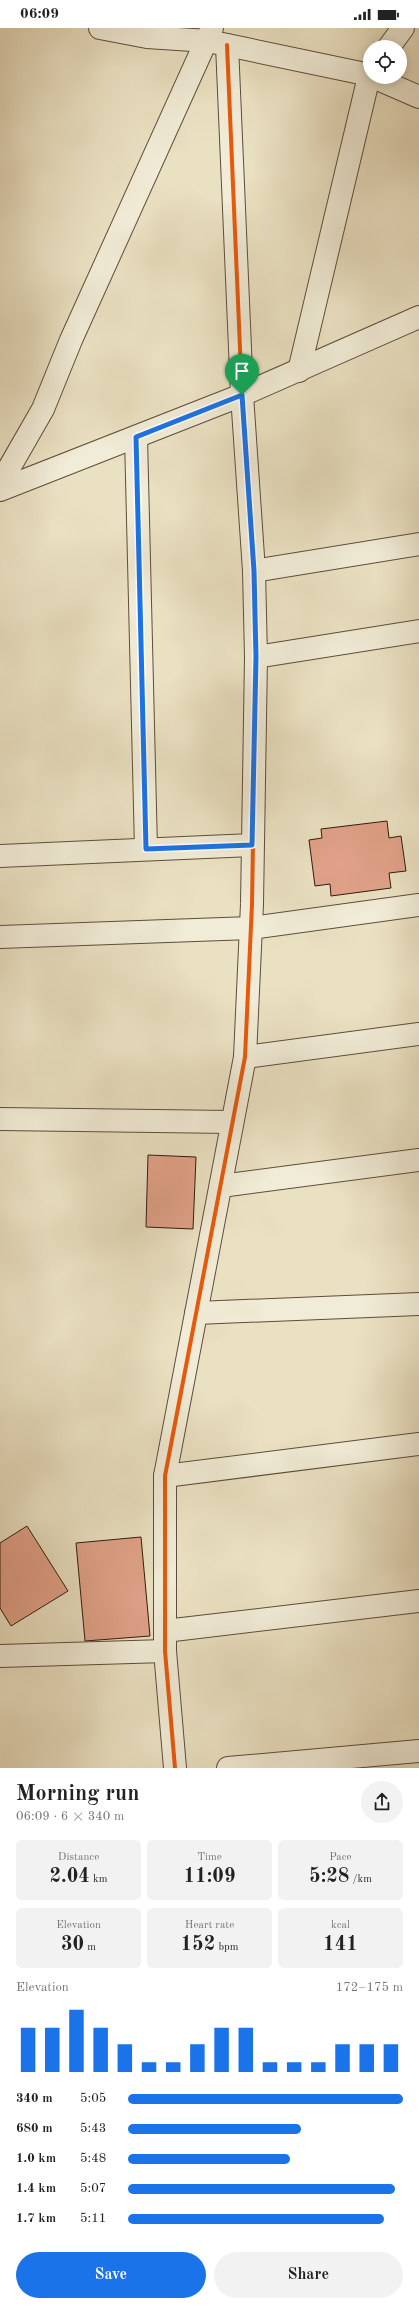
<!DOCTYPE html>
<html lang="en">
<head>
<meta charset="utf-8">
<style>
  body { margin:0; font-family:"Old Standard TT",serif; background:#f2f2f2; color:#222; height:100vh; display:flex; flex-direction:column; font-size:15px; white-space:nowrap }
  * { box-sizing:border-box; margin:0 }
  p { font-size:13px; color:#767676 }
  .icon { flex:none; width:22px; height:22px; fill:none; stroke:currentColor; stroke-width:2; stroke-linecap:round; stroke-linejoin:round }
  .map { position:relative; height:1740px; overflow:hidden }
  .drawer { display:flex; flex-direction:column; background:#fff; flex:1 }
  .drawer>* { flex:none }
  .controls { position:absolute; left:363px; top:12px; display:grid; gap:8px }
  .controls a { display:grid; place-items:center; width:44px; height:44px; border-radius:50%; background:#fff; box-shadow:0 2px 10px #0003; font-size:20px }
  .pin { position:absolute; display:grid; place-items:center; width:34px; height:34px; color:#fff; margin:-41px -17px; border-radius:50% 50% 50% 0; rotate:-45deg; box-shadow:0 0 4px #0007 }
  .pin .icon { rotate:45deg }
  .round { display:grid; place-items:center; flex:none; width:42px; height:42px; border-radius:21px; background:#f2f2f2 }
  .headline { display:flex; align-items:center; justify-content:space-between; height:68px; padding:0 16px }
  h1 { font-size:22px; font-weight:600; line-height:30px }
  .figures { display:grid; grid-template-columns:repeat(3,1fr); gap:6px; height:68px; padding:4px 16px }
  .figures div { display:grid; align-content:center; border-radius:6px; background:#f2f2f2; text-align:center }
  .figures b { font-size:20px; font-weight:600 }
  .figures small { font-size:11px; font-weight:400 }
  .figures p { font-size:11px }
  .chart { height:112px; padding:8px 16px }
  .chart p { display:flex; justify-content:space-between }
  .chart svg { width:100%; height:72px; margin-top:4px; stroke:#1a73e8; stroke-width:6 }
  .cta { display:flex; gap:8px; margin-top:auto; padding:8px 16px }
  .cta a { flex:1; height:46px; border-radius:24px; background:#1a73e8; color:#fff; font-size:16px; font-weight:600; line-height:46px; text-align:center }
  .cta a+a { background:#f2f2f2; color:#222 }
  ul { padding:0 16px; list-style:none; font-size:13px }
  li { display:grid; grid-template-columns:64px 48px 1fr; align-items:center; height:30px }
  li i { height:10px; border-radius:5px; background:#1a73e8 }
  .status { display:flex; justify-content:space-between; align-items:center; height:28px; padding:0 20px; background:#fff; direction:ltr }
  .status svg { height:11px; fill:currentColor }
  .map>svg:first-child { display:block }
  .building { fill:#e1a289; stroke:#311a0c }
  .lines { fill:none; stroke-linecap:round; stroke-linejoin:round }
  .minor-casing { stroke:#5f4c3a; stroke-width:24 }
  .minor { stroke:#f1ecd7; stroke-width:22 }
  .cycleway-casing { stroke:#f1ecd7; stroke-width:6 }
  .cycleway { stroke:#e8590c; stroke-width:4 }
  .route-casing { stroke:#fff; stroke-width:8 }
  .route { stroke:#1a73e8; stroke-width:5 }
</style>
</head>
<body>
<div class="status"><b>06:09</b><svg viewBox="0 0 49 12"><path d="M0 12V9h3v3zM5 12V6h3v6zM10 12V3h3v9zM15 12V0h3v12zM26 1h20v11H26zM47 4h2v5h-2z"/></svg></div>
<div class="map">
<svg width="419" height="1740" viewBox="0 0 419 1740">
  <rect width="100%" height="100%" fill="#eae1c2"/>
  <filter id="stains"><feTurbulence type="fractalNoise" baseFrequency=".005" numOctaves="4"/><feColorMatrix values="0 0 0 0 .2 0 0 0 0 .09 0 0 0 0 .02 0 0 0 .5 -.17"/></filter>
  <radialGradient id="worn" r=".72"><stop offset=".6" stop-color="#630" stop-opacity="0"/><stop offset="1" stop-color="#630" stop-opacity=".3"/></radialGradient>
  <g class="building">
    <path d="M387,793L389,810L401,808L406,843L389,845L391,860L331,868L330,856L315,858L309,812L322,810L321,801Z"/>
    <path d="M148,1127L196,1129L193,1201L146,1199Z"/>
    <path d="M27,1498L68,1563L11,1598L0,1580V1515Z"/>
    <path d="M141,1509L150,1608L85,1613L76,1515Z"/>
  </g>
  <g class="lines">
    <g class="minor-casing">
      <g id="minor">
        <path d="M100,0L147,9L208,13L370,47"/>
        <path d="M389,19L403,0"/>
        <path d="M373,49L419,69"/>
        <path d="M299,343L370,44"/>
        <path d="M136,409L146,821"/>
        <path d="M0,456L43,381L71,312L212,0"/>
        <path d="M0,462L242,367L419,289"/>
        <path d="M254,543L419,516"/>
        <path d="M256,629L419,603"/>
        <path d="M0,828L252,817"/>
        <path d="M0,909L251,900L419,877"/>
        <path d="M245,1029L419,1006"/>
        <path d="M0,1091L232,1094"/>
        <path d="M221,1158L419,1132"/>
        <path d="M196,1285L419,1276"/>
        <path d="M165,1448L419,1416"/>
        <path d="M165,1603L419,1573"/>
        <path d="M0,1628L165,1623"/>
        <path d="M175,1740L165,1623V1448L245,1029L252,876L256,629L254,543L242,367L227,17"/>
        <path d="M228,1740L419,1723"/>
      </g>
    </g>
    <use href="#minor" class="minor"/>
    <g class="cycleway-casing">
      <path id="cycleway" d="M175,1740L165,1623V1448L245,1029L252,876L256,629L254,543L242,367L227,17"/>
    </g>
    <use href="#cycleway" class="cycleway"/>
  </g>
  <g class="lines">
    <g class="route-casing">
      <path id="route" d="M242,367L254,543L256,629L252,817L146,821L136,409Z"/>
    </g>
    <use href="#route" class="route"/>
  </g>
  <rect width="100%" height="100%" filter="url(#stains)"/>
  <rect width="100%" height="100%" fill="url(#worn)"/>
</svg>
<div class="controls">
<a><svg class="icon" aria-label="locate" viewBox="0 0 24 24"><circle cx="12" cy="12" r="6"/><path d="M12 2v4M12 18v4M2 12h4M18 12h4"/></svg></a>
</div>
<div class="pin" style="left:242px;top:367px;background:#1e9e55"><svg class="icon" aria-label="arrive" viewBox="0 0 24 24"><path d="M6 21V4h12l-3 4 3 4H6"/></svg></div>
</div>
<section class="drawer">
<div class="headline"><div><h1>Morning run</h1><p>06:09 · 6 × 340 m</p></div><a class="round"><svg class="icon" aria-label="share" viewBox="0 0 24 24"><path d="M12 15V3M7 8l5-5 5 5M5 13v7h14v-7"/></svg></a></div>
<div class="figures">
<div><p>Distance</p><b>2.04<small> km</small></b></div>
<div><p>Time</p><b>11:09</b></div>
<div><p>Pace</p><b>5:28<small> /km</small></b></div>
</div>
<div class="figures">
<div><p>Elevation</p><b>30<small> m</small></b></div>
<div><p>Heart rate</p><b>152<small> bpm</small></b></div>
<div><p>kcal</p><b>141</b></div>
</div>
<div class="chart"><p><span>Elevation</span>172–175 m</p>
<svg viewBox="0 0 160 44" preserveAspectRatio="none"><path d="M5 44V17M15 44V17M25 44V6M35 44V17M45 44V27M55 44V38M65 44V38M75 44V27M85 44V17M95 44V17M105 44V38M115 44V38M125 44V38M135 44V27M145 44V27M155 44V27"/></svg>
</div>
<ul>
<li><b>340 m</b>5:05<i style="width:100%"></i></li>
<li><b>680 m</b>5:43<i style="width:63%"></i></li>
<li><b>1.0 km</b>5:48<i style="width:59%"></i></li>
<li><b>1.4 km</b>5:07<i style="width:97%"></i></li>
<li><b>1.7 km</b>5:11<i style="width:93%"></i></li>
</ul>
<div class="cta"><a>Save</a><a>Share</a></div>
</section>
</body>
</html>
